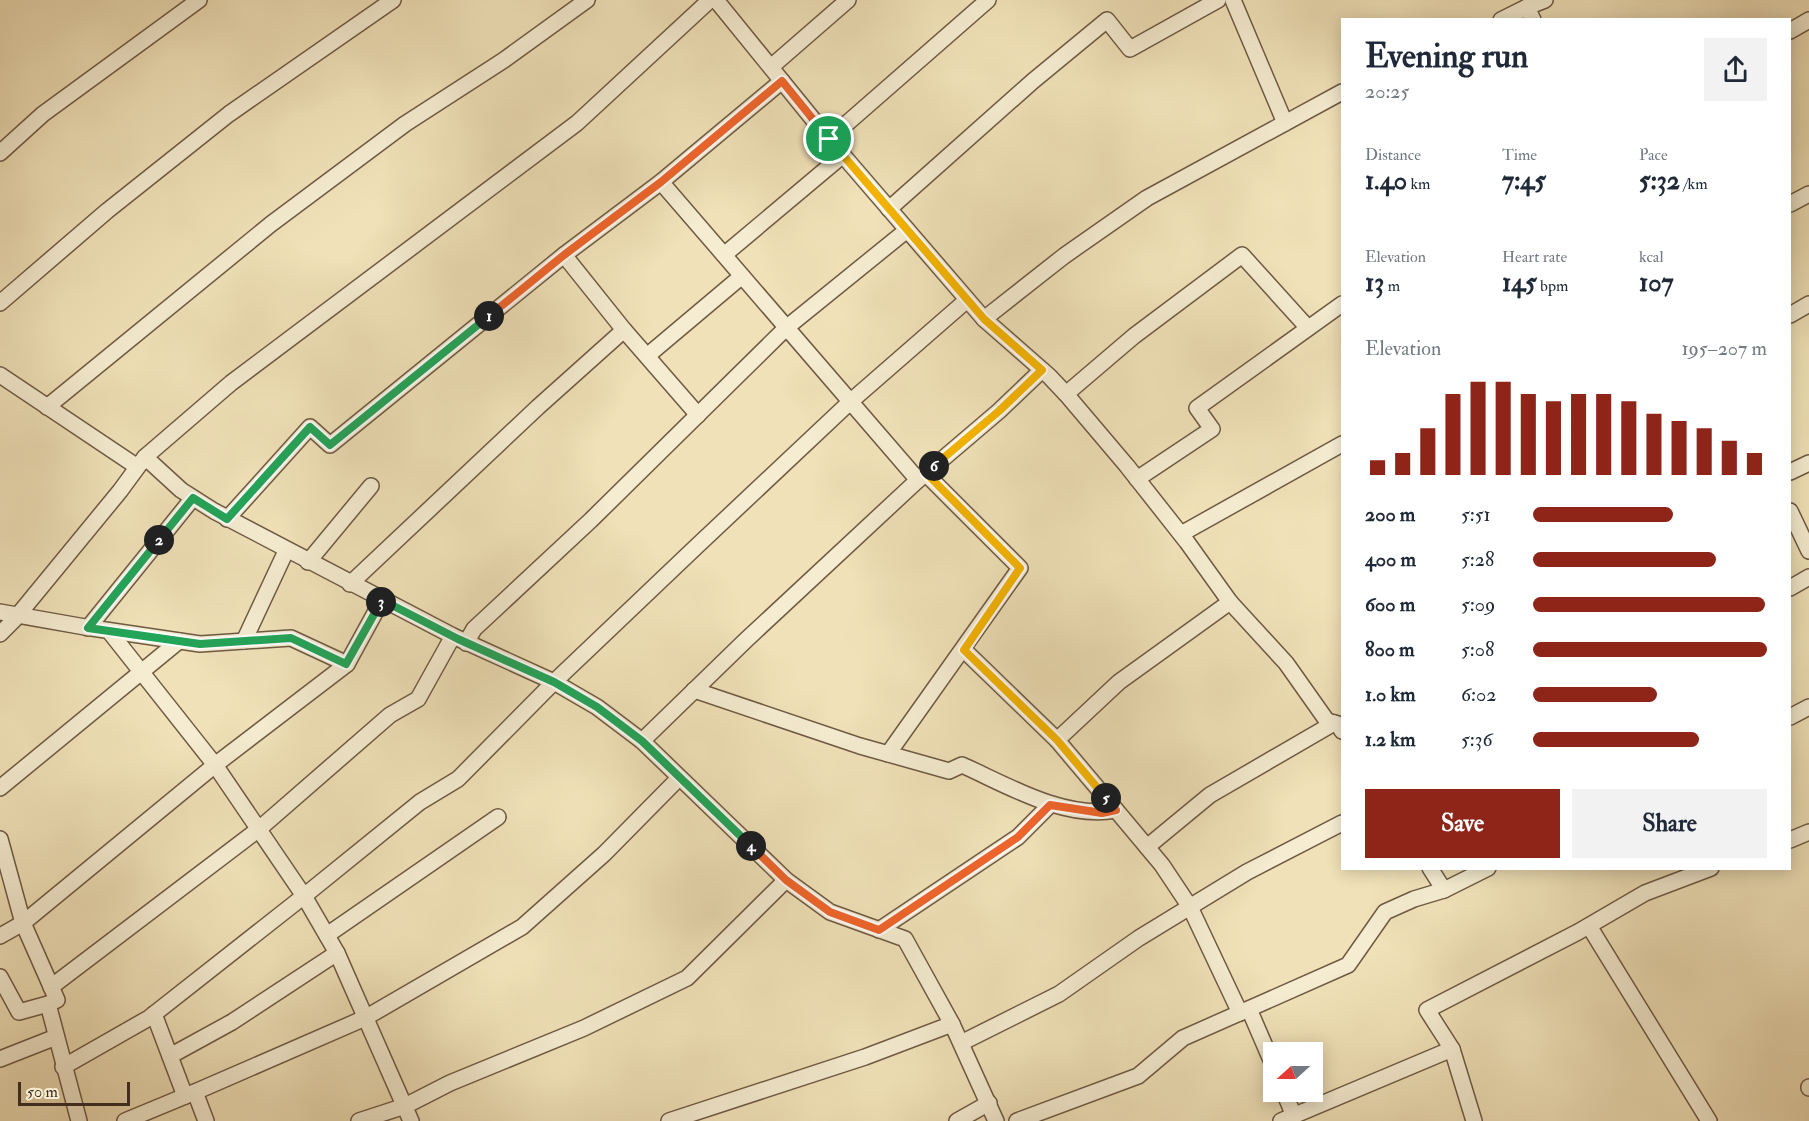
<!DOCTYPE html>
<html lang="en">
<head>
<meta charset="utf-8">
<style>
  body { margin:0; font-family:"IM FELL Double Pica",serif; background:#f2f2f3; color:#1f2937; height:100vh; display:flex; flex-direction:column; font-size:22px; white-space:nowrap }
  * { box-sizing:border-box; margin:0 }
  p { font-size:20px; color:#747a83 }
  .icon { flex:none; width:33px; height:33px; fill:none; stroke:currentColor; stroke-width:2; stroke-linecap:round; stroke-linejoin:round }
  .map { position:relative; flex:1; overflow:hidden }
  .drawer { position:absolute; left:1341px; top:18px; width:450px; height:852px; display:flex; flex-direction:column; background:#fff; border-radius:0px; box-shadow:0 3px 15px #0003 }
  .drawer>* { flex:none }
  .needle { width:39px; rotate:249deg }
  .buttons { position:absolute; left:1263px; top:1042px; display:grid; gap:12px }
  .buttons a { display:grid; place-items:center; width:60px; height:60px; border-radius:0px; background:#fff; box-shadow:0 3px 15px #0003; font-size:30px }
  .scale { position:absolute; left:18px; bottom:15px; width:112px; box-sizing:border-box; padding-left:6px; border:3px solid #432d1c; border-top:0; font-size:16px; line-height:21px; white-space:nowrap; color:#432d1c; -webkit-text-stroke:4px #f5ecd1; paint-order:stroke }
  .pin { position:absolute; display:grid; place-items:center; width:51px; height:51px; color:#fff; margin:-26px; border:3px solid #fff; border-radius:50%; box-shadow:0 2px 6px #0007 }
  .km { position:absolute; width:30px; height:30px; margin:-15px; border-radius:50%; background:#222; color:#fff; font-size:16px; line-height:30px; text-align:center }
  .round { display:grid; place-items:center; flex:none; width:63px; height:63px; border-radius:0px; background:#f2f2f3 }
  .overview { display:flex; align-items:center; justify-content:space-between; height:102px; padding:0 24px }
  h1 { font-size:33px; font-weight:700; line-height:45px }
  .stats { display:grid; grid-template-columns:repeat(3,1fr); gap:9px; height:102px; padding:6px 24px }
  .stats div { display:grid; align-content:center }
  .stats b { font-size:26px; font-weight:700 }
  .stats small { font-size:16px; font-weight:400 }
  .stats p { font-size:16px }
  .chart { height:168px; padding:12px 24px }
  .chart p { display:flex; justify-content:space-between }
  .chart svg { width:100%; height:108px; margin-top:6px; stroke:#8f2418; stroke-width:6 }
  .primary-button { display:flex; gap:12px; margin-top:auto; padding:12px 24px }
  .primary-button a { flex:1; height:69px; border-radius:0px; background:#8f2418; color:#fff; font-size:24px; font-weight:700; line-height:69px; text-align:center }
  .primary-button a+a { background:#f2f2f3; color:#1f2937 }
  ul { padding:0 24px; list-style:none; font-size:20px }
  li { display:grid; grid-template-columns:96px 72px 1fr; align-items:center; height:45px }
  li i { height:15px; border-radius:8px; background:#8f2418 }
  .map>svg:first-child { display:block }
  .lines { fill:none; stroke-linecap:round; stroke-linejoin:round }
  .minor-casing { stroke:#6e5a43; stroke-width:18 }
  .minor { stroke:#f5ecd1; stroke-width:15 }
  .split-1-casing { stroke:#fff; stroke-width:12 }
  .split-2-casing { stroke:#fff; stroke-width:12 }
  .split-3-casing { stroke:#fff; stroke-width:12 }
  .split-4-casing { stroke:#fff; stroke-width:12 }
  .split-5-casing { stroke:#fff; stroke-width:12 }
  .split-6-casing { stroke:#fff; stroke-width:12 }
  .split-7-casing { stroke:#fff; stroke-width:12 }
  .split-1 { stroke:#f0652b; stroke-width:8 }
  .split-2 { stroke:#22a559; stroke-width:8 }
  .split-3 { stroke:#22a559; stroke-width:8 }
  .split-4 { stroke:#22a559; stroke-width:8 }
  .split-5 { stroke:#f0652b; stroke-width:8 }
  .split-6 { stroke:#f5b400; stroke-width:8 }
  .split-7 { stroke:#f5b400; stroke-width:8 }
</style>
</head>
<body>
<div class="map">
<svg width="1809" height="1121" viewBox="0 0 1809 1121">
  <rect width="100%" height="100%" fill="#f0e1b8"/>
  <filter id="stains"><feTurbulence type="fractalNoise" baseFrequency=".00333" numOctaves="4"/><feColorMatrix values="0 0 0 0 .2 0 0 0 0 .09 0 0 0 0 .02 0 0 0 .5 -.17"/></filter>
  <radialGradient id="worn" r=".72"><stop offset=".6" stop-color="#630" stop-opacity="0"/><stop offset="1" stop-color="#630" stop-opacity=".3"/></radialGradient>
  <g class="lines">
    <g class="minor-casing">
      <g id="minor">
        <path d="M716,0L829,139L984,319L1049,376L1066,394L1127,466L1187,542L1230,602L1286,663L1327,721L1338,724L1342,731"/>
        <path d="M1233,0L1285,123"/>
        <path d="M1527,7L1545,0"/>
        <path d="M1501,20L1527,7L1533,20"/>
        <path d="M1790,31L1809,20"/>
        <path d="M771,67L848,0"/>
        <path d="M829,139L988,0"/>
        <path d="M0,153L43,114L199,0"/>
        <path d="M661,182L918,480"/>
        <path d="M1790,204L1809,194"/>
        <path d="M889,209L1033,81L1107,20L1130,49L1218,0"/>
        <path d="M564,255L624,330L698,415"/>
        <path d="M724,255L843,155"/>
        <path d="M0,303L107,211L229,114L393,0"/>
        <path d="M1790,315L1809,304"/>
        <path d="M984,319L1064,256L1147,198L1342,92"/>
        <path d="M647,356L742,276"/>
        <path d="M0,375L136,466"/>
        <path d="M1066,394L1134,336L1242,255L1308,328"/>
        <path d="M47,407L271,224L405,124L504,60L587,0"/>
        <path d="M145,457L181,490L214,511L453,636L554,682L597,707L642,741L786,880L830,912L905,939L952,1024L996,1121"/>
        <path d="M1790,472L1809,463"/>
        <path d="M1137,479L1212,429L1197,408L1342,304"/>
        <path d="M1790,511L1809,551"/>
        <path d="M227,519L310,427L330,445L564,255L661,182L782,81"/>
        <path d="M1181,534L1342,444"/>
        <path d="M308,562L371,486"/>
        <path d="M350,584L538,407L624,330"/>
        <path d="M1790,588L1809,577"/>
        <path d="M0,612L85,627L200,644L291,638L347,664"/>
        <path d="M88,628L193,498"/>
        <path d="M109,631L215,765L304,896L337,953L411,1121"/>
        <path d="M0,634L14,620L120,491L145,457L231,383L577,123L710,0"/>
        <path d="M244,641L286,551"/>
        <path d="M466,643L474,629L591,520L786,328L907,230"/>
        <path d="M964,650L1057,740L1116,810"/>
        <path d="M694,690L860,746L949,771L962,765C1007,785 1064,820 1116,810L1162,865L1190,907L1240,1013"/>
        <path d="M1790,717L1809,707"/>
        <path d="M1057,740L1119,682L1230,602"/>
        <path d="M642,741L746,640L918,480L999,411L1042,370"/>
        <path d="M888,754L1020,568L925,473"/>
        <path d="M0,788L179,641"/>
        <path d="M0,839L23,923L57,1000L48,1004L79,1121"/>
        <path d="M1790,840L1809,832"/>
        <path d="M1147,847L1210,795L1334,723"/>
        <path d="M1444,890L1488,868"/>
        <path d="M1589,926L1709,1121"/>
        <path d="M879,930L1018,837L1050,805"/>
        <path d="M327,935L498,817"/>
        <path d="M0,936L23,923L215,765L347,664L382,600"/>
        <path d="M0,977L19,1012L48,1004"/>
        <path d="M51,987L259,829L390,715L418,699L453,636"/>
        <path d="M1249,1009L1274,1067"/>
        <path d="M154,1014L185,1096"/>
        <path d="M961,1043L1059,994L1139,938L1247,872L1342,823"/>
        <path d="M1452,1049L1474,1121"/>
        <path d="M170,1056L232,1022L337,953"/>
        <path d="M0,1059L56,1037"/>
        <path d="M63,1067L149,1018L304,896L420,802L458,779L554,682L698,545L850,402L967,300"/>
        <path d="M1809,1087V1088"/>
        <path d="M1284,1092L1294,1116"/>
        <path d="M125,1121L195,1092"/>
        <path d="M206,1121L195,1092L365,1018L522,927L604,854L679,778"/>
        <path d="M359,1121L405,1106L450,1083L584,1028L687,978L786,880"/>
        <path d="M669,1121L865,1057L952,1024"/>
        <path d="M957,1121L989,1103"/>
        <path d="M1017,1121L1138,1076L1183,1038L1348,965L1385,912L1414,899L1444,890L1430,868"/>
        <path d="M1281,1121L1452,1049L1427,1010L1578,932L1645,893L1711,868"/>
      </g>
    </g>
    <use href="#minor" class="minor"/>
  </g>
  <g class="lines">
    <g class="split-1-casing">
      <path id="split-1" d="M489,316L564,255L661,182L782,81L829,139"/>
    </g>
    <g class="split-2-casing">
      <path id="split-2" d="M159,540L193,498L227,519L310,427L330,445L489,316"/>
    </g>
    <g class="split-3-casing">
      <path id="split-3" d="M159,540L88,628L200,644L291,638L346,664L381,602"/>
    </g>
    <g class="split-4-casing">
      <path id="split-4" d="M381,602L382,600L458,639L554,682L597,707L642,741L751,846"/>
    </g>
    <g class="split-5-casing">
      <path id="split-5" d="M751,846L786,880L830,912L879,930L1018,837L1050,805L1102,813L1116,810L1106,798"/>
    </g>
    <g class="split-6-casing">
      <path id="split-6" d="M934,466L926,473L1020,568L964,650L1057,740L1106,798"/>
    </g>
    <g class="split-7-casing">
      <path id="split-7" d="M829,139L984,319L1042,370L999,411L934,466"/>
    </g>
    <use href="#split-1" class="split-1"/>
    <use href="#split-2" class="split-2"/>
    <use href="#split-3" class="split-3"/>
    <use href="#split-4" class="split-4"/>
    <use href="#split-5" class="split-5"/>
    <use href="#split-6" class="split-6"/>
    <use href="#split-7" class="split-7"/>
  </g>
  <rect width="100%" height="100%" filter="url(#stains)"/>
  <rect width="100%" height="100%" fill="url(#worn)"/>
</svg>
<div class="buttons">
<a><svg class="needle" viewBox="-14 -14 28 28"><path d="M0-13l5 13h-10z" fill="#e53935"/><path d="M0 13l5-13h-10z" fill="#747a83"/></svg></a>
</div>
<div class="scale">50 m</div>
<div class="pin" style="left:829px;top:139px;background:#1e9e55"><svg class="icon" aria-label="arrive" viewBox="0 0 24 24"><path d="M6 21V4h12l-3 4 3 4H6"/></svg></div>
<b class="km" style="left:489px;top:316px">1</b>
<b class="km" style="left:159px;top:540px">2</b>
<b class="km" style="left:381px;top:602px">3</b>
<b class="km" style="left:751px;top:846px">4</b>
<b class="km" style="left:1106px;top:798px">5</b>
<b class="km" style="left:934px;top:466px">6</b>
<section class="drawer">
<div class="overview"><div><h1>Evening run</h1><p>20:25</p></div><a class="round"><svg class="icon" aria-label="share" viewBox="0 0 24 24"><path d="M12 15V3M7 8l5-5 5 5M5 13v7h14v-7"/></svg></a></div>
<div class="stats">
<div><p>Distance</p><b>1.40<small> km</small></b></div>
<div><p>Time</p><b>7:45</b></div>
<div><p>Pace</p><b>5:32<small> /km</small></b></div>
</div>
<div class="stats">
<div><p>Elevation</p><b>13<small> m</small></b></div>
<div><p>Heart rate</p><b>145<small> bpm</small></b></div>
<div><p>kcal</p><b>107</b></div>
</div>
<div class="chart"><p><span>Elevation</span>195–207 m</p>
<svg viewBox="0 0 160 44" preserveAspectRatio="none"><path d="M5 44V38M15 44V35M25 44V25M35 44V11M45 44V6M55 44V6M65 44V11M75 44V14M85 44V11M95 44V11M105 44V14M115 44V19M125 44V22M135 44V25M145 44V30M155 44V35"/></svg>
</div>
<ul>
<li><b>200 m</b>5:51<i style="width:60%"></i></li>
<li><b>400 m</b>5:28<i style="width:78%"></i></li>
<li><b>600 m</b>5:09<i style="width:99%"></i></li>
<li><b>800 m</b>5:08<i style="width:100%"></i></li>
<li><b>1.0 km</b>6:02<i style="width:53%"></i></li>
<li><b>1.2 km</b>5:36<i style="width:71%"></i></li>
</ul>
<div class="primary-button"><a>Save</a><a>Share</a></div>
</section>
</div>
</body>
</html>
